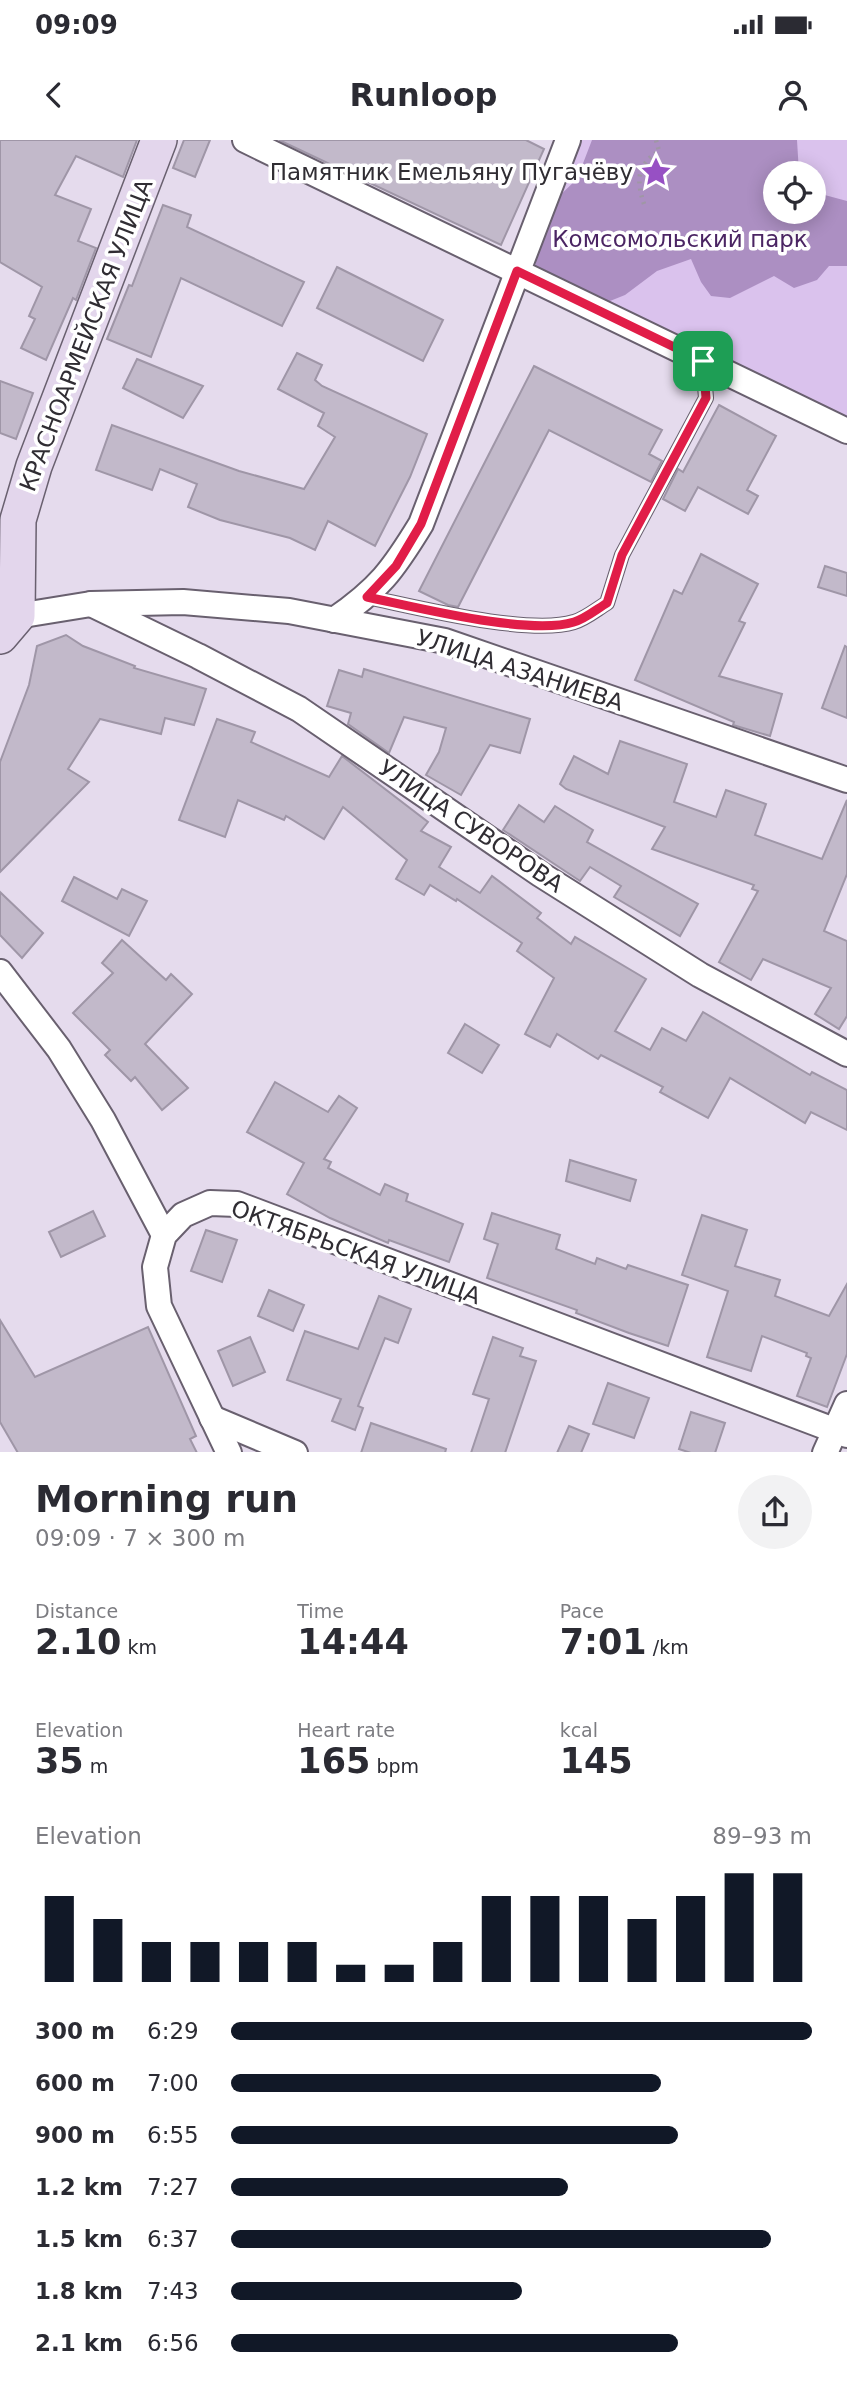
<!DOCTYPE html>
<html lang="en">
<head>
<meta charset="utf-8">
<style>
  body { margin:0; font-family:"DejaVu Sans",sans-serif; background:#f2f2f3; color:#2b2b33; height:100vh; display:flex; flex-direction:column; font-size:26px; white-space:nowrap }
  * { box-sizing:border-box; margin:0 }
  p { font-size:23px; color:#7c7c81 }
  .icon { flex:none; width:38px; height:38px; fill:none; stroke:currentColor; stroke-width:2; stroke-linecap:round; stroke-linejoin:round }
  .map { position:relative; height:1312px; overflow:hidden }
  .drawer { display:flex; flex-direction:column; background:#fff; flex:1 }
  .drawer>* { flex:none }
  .buttons { position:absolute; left:763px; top:21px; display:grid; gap:14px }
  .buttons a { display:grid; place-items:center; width:63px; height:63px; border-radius:50%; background:#fff; box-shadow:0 4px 18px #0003; font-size:35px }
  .pin { position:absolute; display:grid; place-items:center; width:60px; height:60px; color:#fff; margin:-30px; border-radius:14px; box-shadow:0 4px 10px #0006 }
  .round { display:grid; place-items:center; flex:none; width:74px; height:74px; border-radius:37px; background:#f2f2f3 }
  .summary { display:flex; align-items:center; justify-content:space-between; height:119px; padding:0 35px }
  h1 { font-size:38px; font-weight:600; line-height:52px }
  .figures { display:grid; grid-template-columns:repeat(3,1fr); gap:10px; height:119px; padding:7px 35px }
  .figures div { display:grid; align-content:center }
  .figures b { font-size:35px; font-weight:600 }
  .figures small { font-size:19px; font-weight:400 }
  .figures p { font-size:19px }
  .chart { height:196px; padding:14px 35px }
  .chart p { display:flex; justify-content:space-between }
  .chart svg { width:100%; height:126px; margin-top:7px; stroke:#111827; stroke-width:6 }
  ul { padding:0 35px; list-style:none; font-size:23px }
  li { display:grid; grid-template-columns:112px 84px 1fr; align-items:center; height:52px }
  li i { height:18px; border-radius:9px; background:#111827 }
  .status { display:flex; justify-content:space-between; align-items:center; height:49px; padding:0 35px; background:#fff; direction:ltr }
  .status svg { height:19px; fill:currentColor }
  header { display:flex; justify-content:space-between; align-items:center; height:91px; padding:0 35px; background:#fff; font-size:32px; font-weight:600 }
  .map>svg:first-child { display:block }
  .green { fill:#dac2ed; fill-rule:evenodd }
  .forest { fill:#ac8fc2 }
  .building { fill:#c2b9ca; stroke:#9f96a7; stroke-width:2 }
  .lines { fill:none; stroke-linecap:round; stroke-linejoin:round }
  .lane-casing { stroke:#69606f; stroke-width:16 }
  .street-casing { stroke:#69606f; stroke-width:28 }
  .secondary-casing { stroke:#69606f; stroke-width:38 }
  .path { stroke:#9f97a5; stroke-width:4.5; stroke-dasharray:2 5; stroke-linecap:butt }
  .lane { stroke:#fff; stroke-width:12 }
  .street { stroke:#fff; stroke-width:24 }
  .secondary { stroke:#e3d6ec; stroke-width:35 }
  .route-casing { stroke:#fff; stroke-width:14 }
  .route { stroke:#e11d48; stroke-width:9 }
  .labels { text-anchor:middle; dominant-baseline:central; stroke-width:7; stroke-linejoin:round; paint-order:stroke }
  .poi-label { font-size:23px; fill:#302d33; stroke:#fff; text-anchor:end }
  .park-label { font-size:23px; fill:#4b2563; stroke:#fff }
  .street-label { font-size:23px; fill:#302d33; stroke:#fff }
</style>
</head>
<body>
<div class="status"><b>09:09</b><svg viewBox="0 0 49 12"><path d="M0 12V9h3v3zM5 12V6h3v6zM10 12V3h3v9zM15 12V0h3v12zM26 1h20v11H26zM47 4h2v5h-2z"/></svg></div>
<header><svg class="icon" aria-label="back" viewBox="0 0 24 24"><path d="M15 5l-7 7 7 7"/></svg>Runloop<svg class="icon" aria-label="person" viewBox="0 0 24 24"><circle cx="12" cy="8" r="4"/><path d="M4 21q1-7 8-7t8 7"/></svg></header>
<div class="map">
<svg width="847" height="1313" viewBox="0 0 847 1313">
  <rect width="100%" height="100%" fill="#e5dbed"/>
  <path class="green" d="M568,0H847V291L517,131ZM775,33H814V72H775Z"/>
  <path class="forest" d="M592,0H797L799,33H775V72H814V49L821,54L847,61V126H829L817,140L794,148L774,136L730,158L711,156L701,142L691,119L657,131L625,155L600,165L534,133L537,115L554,61L577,39Z"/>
  <g class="building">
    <path d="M0,0H137L123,37L76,16L55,55L91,69L78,101L96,108L76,160L73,158L46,220L21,208L35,179L29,176L42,147L0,122Z"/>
    <path d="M184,0H210L195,37L173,28Z"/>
    <path d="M279,0H526L544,9L501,105Z"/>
    <path d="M163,65L191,75L187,87L304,142L282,186L181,138L151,217L107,199L129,145L132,146Z"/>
    <path d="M337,127L443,180L423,221L317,168Z"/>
    <path d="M297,213L322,225L315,240L322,246L427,294L410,337L375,406L328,381L315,410L290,398L220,380L188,367L197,344L160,329L152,350L96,330L112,285L239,331L304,349L335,297L318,286L324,273L278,249Z"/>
    <path d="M137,219L203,246L183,278L123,248Z"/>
    <path d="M534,226L662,290L649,314L662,321L651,342L549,290L458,467L448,465L419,451Z"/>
    <path d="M0,241L33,253L16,299L0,293Z"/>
    <path d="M719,265L776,296L747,350L758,356L748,374L698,347L685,371L663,359L678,329L683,332Z"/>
    <path d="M701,414L758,444L739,481L745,483L719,536L782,554L770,596L733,585L734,582L635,540L674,450L682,454Z"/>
    <path d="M825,426L847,433V456L818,447Z"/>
    <path d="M66,495L83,506L135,526L134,528L206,549L194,585L165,578L161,594L100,579L68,629L89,642L0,732V622L29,545L37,506Z"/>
    <path d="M845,506L847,507V578L822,568Z"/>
    <path d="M364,529L530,579L520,613L490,605L461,655L426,635L439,612L446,588L404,577L389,613L348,584L351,573L327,566L339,530L362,537Z"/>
    <path d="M217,579L255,592L251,602L329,637L342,616L428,682L421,691L451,707L439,727L480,753L492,736L541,773L537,778L571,804L575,797L646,839L615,891L650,910L662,888L686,901L703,872L810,935L812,932L847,950V990L811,972L805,983L730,938L708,978L660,952L663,947L601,915L598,919L557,894L550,907L525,894L554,838L517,811L522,803L457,759L456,761L430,745L424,755L396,739L407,720L343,667L324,699L286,676L284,680L238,660L225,697L179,680Z"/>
    <path d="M620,601L687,624L674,662L716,677L726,650L766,664L755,695L822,719L847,660V734L824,791L847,801V876L839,889L815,874L831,848L763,819L751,840L719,822L758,751L752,749L754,745L652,709L665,687L566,649L560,644L574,616L608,634Z"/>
    <path d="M519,665L544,682L555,666L593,690L587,702L698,764L680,796L614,757L621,746L590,727L580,741L503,690Z"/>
    <path d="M74,737L117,759L122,749L147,761L129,796L62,761Z"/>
    <path d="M0,752L43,793L22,818L0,795Z"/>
    <path d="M122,800L166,840L171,834L192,854L145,904L188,948L162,970L135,937L131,941L105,915L110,910L73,873L113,833L102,823Z"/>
    <path d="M465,884L499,905L482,933L448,913Z"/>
    <path d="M275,942L328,972L339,956L357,968L324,1019L331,1022L328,1028L380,1055L385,1044L408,1054L406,1061L463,1084L449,1122L389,1100L388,1103L330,1078L287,1054L304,1023L247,992Z"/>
    <path d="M570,1020L636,1040L630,1061L566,1041Z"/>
    <path d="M93,1071L105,1096L61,1117L49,1092Z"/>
    <path d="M492,1073L560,1095L556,1109L595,1124L597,1118L626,1129L628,1125L688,1145L668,1206L629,1193L576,1173L577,1170L487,1138L498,1104L484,1099Z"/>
    <path d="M702,1075L747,1090L735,1126L780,1140L775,1156L829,1176L847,1144V1214L827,1267L797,1256L811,1218L806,1216L807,1213L762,1196L751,1231L707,1217L728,1151L682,1135Z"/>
    <path d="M206,1090L237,1100L222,1142L191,1131Z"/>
    <path d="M269,1150L304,1165L293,1191L258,1176Z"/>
    <path d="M379,1156L411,1169L398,1203L385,1198L358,1266L363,1268L355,1290L332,1281L341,1259L287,1240L305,1191L358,1209Z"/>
    <path d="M0,1180L35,1237L148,1187L196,1296L190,1299L197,1313H18L0,1282Z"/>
    <path d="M250,1197L265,1232L233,1246L218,1211Z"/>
    <path d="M493,1197L523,1208L520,1216L536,1221L505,1313H471L489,1259L473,1254Z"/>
    <path d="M608,1243L649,1258L634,1298L593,1284Z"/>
    <path d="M691,1272L725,1283L715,1313H691L679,1309Z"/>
    <path d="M371,1283L446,1309L445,1313H361Z"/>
    <path d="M569,1286L589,1294L581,1313H557Z"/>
  </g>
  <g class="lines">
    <g class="lane-casing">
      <path id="lane" d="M367,457C416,467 529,496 574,482C585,479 597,469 607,463L622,415L706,258L703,221"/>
    </g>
    <g class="street-casing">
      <g id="street">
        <path d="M245,0L847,291"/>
        <path d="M91,464L198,516L299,569L540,734L700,835L847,914"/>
        <path d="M17,476L91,464L183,462L289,471L445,501L847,640"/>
        <path d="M334,480C379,449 393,430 421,384L568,0"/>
        <path d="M0,832L59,909L103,980L164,1095"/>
        <path d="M212,1278L295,1313"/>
        <path d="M229,1313L159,1166L155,1127L164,1095L183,1075L210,1063L237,1064L847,1295"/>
        <path d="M825,1313L847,1264"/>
      </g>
    </g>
    <g class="secondary-casing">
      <path id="secondary" d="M0,496L17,476L18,380L34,326L159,0"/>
    </g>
    <path class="path" d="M644,64C636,40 637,25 659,11L656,0"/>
    <use href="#lane" class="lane"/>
    <use href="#street" class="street"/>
    <use href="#secondary" class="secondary"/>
  </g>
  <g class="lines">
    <g class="route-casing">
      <path id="route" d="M517,131L703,221L706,258L622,415L607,463C597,469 585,479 574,482C529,496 416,467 367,457L396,426L421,384Z"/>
    </g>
    <use href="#route" class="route"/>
  </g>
  <defs>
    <g id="sight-bare" transform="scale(2.415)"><path d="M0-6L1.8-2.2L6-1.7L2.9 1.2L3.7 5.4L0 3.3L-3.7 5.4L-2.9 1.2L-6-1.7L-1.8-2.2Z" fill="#9750c4" stroke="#fff" stroke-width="2.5" paint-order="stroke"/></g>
  </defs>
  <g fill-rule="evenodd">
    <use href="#sight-bare" x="656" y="32"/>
  </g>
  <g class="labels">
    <g class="poi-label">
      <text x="633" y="32">Памятник Емельяну Пугачёву</text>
    </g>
    <g class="park-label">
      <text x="680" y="99">Комсомольский парк</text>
    </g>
    <g class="street-label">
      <text transform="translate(86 195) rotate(-69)">КРАСНОАРМЕЙСКАЯ УЛИЦА</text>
      <text transform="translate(520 530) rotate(18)">УЛИЦА АЗАНИЕВА</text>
      <text transform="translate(471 686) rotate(34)">УЛИЦА СУВОРОВА</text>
      <text transform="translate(356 1112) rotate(20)">ОКТЯБРЬСКАЯ УЛИЦА</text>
    </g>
  </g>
</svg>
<div class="buttons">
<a><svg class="icon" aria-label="locate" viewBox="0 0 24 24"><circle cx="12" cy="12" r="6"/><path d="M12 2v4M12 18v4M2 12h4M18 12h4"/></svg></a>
</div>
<div class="pin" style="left:703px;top:221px;background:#1e9e55"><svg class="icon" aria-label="arrive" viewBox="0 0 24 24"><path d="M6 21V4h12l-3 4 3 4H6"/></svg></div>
</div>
<section class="drawer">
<div class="summary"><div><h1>Morning run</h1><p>09:09 · 7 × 300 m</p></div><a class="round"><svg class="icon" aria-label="share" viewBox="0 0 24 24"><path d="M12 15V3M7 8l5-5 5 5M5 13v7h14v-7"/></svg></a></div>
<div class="figures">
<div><p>Distance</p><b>2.10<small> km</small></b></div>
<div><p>Time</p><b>14:44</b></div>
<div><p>Pace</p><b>7:01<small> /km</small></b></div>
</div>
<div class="figures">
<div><p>Elevation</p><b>35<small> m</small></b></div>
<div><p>Heart rate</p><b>165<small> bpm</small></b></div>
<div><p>kcal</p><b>145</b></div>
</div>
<div class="chart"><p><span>Elevation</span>89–93 m</p>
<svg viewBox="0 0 160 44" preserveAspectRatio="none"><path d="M5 44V14M15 44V22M25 44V30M35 44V30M45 44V30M55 44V30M65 44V38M75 44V38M85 44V30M95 44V14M105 44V14M115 44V14M125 44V22M135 44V14M145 44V6M155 44V6"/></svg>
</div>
<ul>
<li><b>300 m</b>6:29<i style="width:100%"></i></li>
<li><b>600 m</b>7:00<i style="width:74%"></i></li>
<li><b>900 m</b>6:55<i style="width:77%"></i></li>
<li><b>1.2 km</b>7:27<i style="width:58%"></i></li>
<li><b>1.5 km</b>6:37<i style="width:93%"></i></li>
<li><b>1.8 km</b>7:43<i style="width:50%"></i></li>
<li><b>2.1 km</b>6:56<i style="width:77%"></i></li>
</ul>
</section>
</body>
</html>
